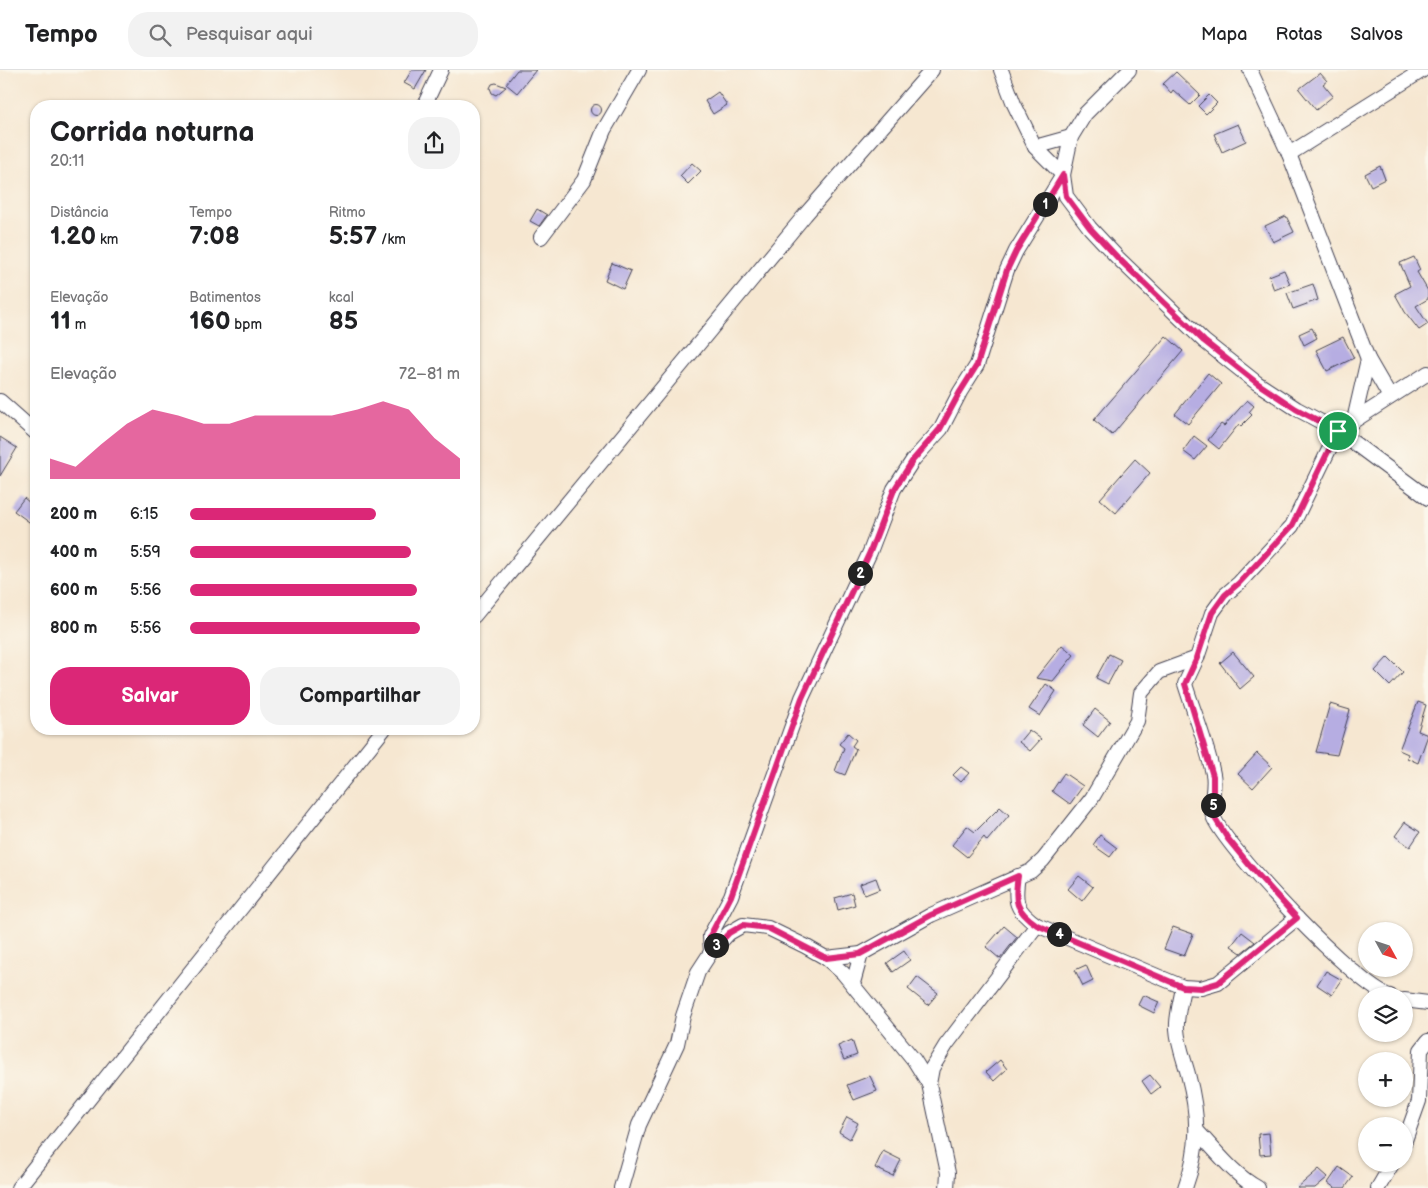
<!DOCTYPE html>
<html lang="pt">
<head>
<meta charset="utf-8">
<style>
  body { margin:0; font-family:"Balsamiq Sans",sans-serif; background:#f2f2f2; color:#202124; height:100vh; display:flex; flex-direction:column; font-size:19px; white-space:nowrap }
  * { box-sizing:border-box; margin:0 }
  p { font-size:16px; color:#757577 }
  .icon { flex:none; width:28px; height:28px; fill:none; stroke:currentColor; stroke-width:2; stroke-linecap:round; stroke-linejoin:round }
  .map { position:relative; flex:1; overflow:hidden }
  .drawer { position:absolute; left:30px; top:30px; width:450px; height:635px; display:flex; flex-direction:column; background:#fff; border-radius:20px; box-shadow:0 1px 4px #0004 }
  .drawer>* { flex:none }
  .needle { width:32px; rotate:130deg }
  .buttons { position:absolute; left:1358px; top:852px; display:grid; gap:10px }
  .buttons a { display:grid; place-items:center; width:55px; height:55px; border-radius:50%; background:#fff; box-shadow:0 1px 4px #0004; font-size:25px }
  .pin { position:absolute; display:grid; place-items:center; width:42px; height:42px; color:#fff; margin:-21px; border:2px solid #fff; border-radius:50%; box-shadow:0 1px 5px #0007 }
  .km { position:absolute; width:25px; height:25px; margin:-12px; border-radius:50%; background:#222; color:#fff; font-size:14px; line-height:25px; text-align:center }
  .round { display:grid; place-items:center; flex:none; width:52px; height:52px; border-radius:20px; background:#f2f2f2 }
  .summary { display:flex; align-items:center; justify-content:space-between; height:85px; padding:0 20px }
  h1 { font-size:28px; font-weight:800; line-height:38px }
  .stats { display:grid; grid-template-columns:repeat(3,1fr); gap:8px; height:85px; padding:5px 20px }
  .stats div { display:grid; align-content:center }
  .stats b { font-size:25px; font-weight:800 }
  .stats small { font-size:14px; font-weight:400 }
  .stats p { font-size:14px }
  .chart { height:140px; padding:10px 20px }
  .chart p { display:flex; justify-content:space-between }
  .chart svg { width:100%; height:90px; margin-top:5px; fill:#db2777; opacity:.7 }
  .action { display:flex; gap:10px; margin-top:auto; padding:10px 20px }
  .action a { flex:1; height:58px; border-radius:20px; background:#db2777; color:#fff; font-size:20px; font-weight:800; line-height:58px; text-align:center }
  .action a+a { background:#f2f2f2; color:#202124 }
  ul { padding:0 20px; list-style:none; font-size:16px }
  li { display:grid; grid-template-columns:80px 60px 1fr; align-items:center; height:38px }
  li i { height:12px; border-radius:6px; background:#db2777 }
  header { display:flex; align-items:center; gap:30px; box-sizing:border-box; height:70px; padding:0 25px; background:#fff; border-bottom:1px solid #e0e0e0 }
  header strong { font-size:24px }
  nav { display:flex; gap:28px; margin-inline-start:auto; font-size:18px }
  .search { width:350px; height:45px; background:#f2f2f2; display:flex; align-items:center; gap:12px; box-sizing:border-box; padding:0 18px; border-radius:20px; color:#757577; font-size:19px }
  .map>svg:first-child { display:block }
  .building { fill:#b6ade2 }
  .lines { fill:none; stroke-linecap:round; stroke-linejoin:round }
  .minor-casing { stroke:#424052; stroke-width:16 }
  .minor { stroke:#fff; stroke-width:14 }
  .route-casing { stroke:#fff; stroke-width:10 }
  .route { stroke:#db2777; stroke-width:6 }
</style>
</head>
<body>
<header>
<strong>Tempo</strong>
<div class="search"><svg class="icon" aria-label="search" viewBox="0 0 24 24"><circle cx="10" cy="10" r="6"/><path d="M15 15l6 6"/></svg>Pesquisar aqui</div>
<nav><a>Mapa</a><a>Rotas</a><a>Salvos</a></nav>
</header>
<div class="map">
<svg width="1428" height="1118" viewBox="0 0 1428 1118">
  <rect width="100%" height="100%" fill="#fbf7ec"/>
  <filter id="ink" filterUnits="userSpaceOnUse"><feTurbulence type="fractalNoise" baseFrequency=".02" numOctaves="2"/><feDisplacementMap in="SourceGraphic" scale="10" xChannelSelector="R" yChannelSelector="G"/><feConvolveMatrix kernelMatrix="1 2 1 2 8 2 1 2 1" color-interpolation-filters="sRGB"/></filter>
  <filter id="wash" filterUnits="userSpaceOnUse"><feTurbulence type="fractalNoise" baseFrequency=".0096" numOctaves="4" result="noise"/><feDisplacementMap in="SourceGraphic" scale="20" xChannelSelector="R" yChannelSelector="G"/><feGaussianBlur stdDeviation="1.12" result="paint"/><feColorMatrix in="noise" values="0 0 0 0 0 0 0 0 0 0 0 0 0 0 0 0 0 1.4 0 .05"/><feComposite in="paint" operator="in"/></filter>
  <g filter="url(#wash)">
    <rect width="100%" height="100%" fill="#f6e7d1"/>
    <g id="blocks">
      <g class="building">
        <path d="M412,0H426L415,19L404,13Z"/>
        <path d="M517,0H536L517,23L506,14Z"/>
        <path d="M1176,2L1200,25L1190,35L1173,20L1171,23L1163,14Z"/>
        <path d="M1320,3L1327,11L1323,14L1333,26L1316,40L1299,19Z"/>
        <path d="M496,13L506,17L496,25L492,23L490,18L492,14Z"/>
        <path d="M718,22L727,35L713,44L705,31Z"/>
        <path d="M1209,25L1217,33L1206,44L1198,36Z"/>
        <circle cx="596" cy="40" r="5.5"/>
        <path d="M1238,54L1246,71L1222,82L1214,64Z"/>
        <path d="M692,93L701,101L688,114L680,106Z"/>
        <path d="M1380,96L1385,109L1371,116L1365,104Z"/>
        <path d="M537,139L547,145L539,156L530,151Z"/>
        <path d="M1286,146L1294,162L1273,172L1265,156Z"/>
        <path d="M1414,187L1420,200L1417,202L1428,221V229L1416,236L1428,254L1419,260L1405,242L1395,224L1410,216L1400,193Z"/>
        <path d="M612,193L631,201L623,219L605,210Z"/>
        <path d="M1284,200L1290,214L1274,220L1269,206Z"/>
        <path d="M1313,214L1318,230L1293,239L1287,223Z"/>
        <path d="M1312,258L1317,268L1304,275L1299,264Z"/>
        <path d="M1166,266L1183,281L1112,365L1094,350Z"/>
        <path d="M1343,267L1354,288L1327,301L1316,280Z"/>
        <path d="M1208,303L1221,314L1188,354L1175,344Z"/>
        <path d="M1247,330L1254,336L1249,342L1252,345L1241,356L1239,354L1219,379L1208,370L1221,354L1224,356Z"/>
        <path d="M1194,366L1207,376L1195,390L1183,381Z"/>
        <path d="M0,367L17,378L0,406Z"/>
        <path d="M1135,389L1150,403L1116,443L1100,429Z"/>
        <path d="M24,428L36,438V457L14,441Z"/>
        <path d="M1062,575L1074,585L1053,611L1036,608Z"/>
        <path d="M1233,582L1254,607L1240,619L1220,593Z"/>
        <path d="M1109,584L1121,590L1108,614L1096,608Z"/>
        <path d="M1388,587L1403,602L1390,616L1375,601Z"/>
        <path d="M1046,614L1056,621L1040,646L1029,639Z"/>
        <path d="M1418,632L1426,635L1418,661L1428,665L1418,693L1407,688L1408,684L1399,680Z"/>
        <path d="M1330,634L1350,640L1337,685L1316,682Z"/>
        <path d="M1095,639L1110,651L1098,667L1083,655Z"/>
        <path d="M1029,660L1041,669L1030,681L1019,672Z"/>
        <path d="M848,663L856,670L852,676L856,679L845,705L835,701L844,678L839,674Z"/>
        <path d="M1257,683L1272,697L1253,718L1238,704Z"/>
        <path d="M961,697L969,703L961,712L953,705Z"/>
        <path d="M1064,703L1083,716L1070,734L1052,721Z"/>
        <path d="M1000,737L1009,745L987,771L984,767L967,787L952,775L967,756L975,762Z"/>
        <path d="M1405,752L1420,762L1410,777L1395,766Z"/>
        <path d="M1100,765L1117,778L1110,787L1093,775Z"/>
        <path d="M1079,806L1093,817L1082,831L1068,819Z"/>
        <path d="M876,808L880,819L865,825L860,814Z"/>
        <path d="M852,823L855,835L838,840L835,828Z"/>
        <path d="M1004,856L1017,867L1000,889L986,877Z"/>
        <path d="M1173,857L1193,864L1184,886L1164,879Z"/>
        <path d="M1242,862L1255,872L1241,883L1231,876Z"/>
        <path d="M904,881L910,890L893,902L887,893Z"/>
        <path d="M1086,895L1093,911L1083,916L1075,900Z"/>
        <path d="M1326,901L1342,910L1332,925L1317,915Z"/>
        <path d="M917,907L938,923L928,935L908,919Z"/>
        <path d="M1143,925L1159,932L1154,943L1138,935Z"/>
        <path d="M852,970L857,985L844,990L838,976Z"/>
        <path d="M1000,990L1007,999L994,1011L986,1002Z"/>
        <path d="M1150,1005L1160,1017L1151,1024L1142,1011Z"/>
        <path d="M870,1006L877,1021L854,1030L847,1015Z"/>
        <path d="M847,1047L858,1053L850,1069L839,1062Z"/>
        <path d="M1269,1063L1271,1084L1260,1085L1258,1064Z"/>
        <path d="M883,1081L901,1090L893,1106L875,1098Z"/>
        <path d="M1339,1097L1353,1107L1345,1118H1335L1328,1113Z"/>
        <path d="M1319,1099L1328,1107L1315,1118H1297Z"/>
      </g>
    </g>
  </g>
  <g filter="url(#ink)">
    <use href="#blocks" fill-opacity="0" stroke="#424052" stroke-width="1"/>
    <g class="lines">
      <g class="minor-casing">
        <g id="minor">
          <path d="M1001,0L1014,34L1035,77L1063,105L1066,126L1090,158L1118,188L1204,271L1257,313L1297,339L1338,361L1428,428"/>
          <path d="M1250,0L1289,84L1368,289L1390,327"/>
          <path d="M424,36L441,0"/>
          <path d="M1035,77L1071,67"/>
          <path d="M1289,84L1423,0"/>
          <path d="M541,167L584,110L604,60L639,0"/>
          <path d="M0,331L36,363"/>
          <path d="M1354,350L1368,289"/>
          <path d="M474,546L805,145L932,0"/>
          <path d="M1018,806C1014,831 1015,840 1037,855L1183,917L1201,918L1218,913L1297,848"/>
          <path d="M711,882L729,863L743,855L768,858L805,876L826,888L843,903L914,990L929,1014L948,1103L947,1118"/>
          <path d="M826,888L861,884L931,845L1031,801L1043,790L1092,728L1137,651L1141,623L1159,602L1197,588"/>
          <path d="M853,913L861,884"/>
          <path d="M1183,917C1181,931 1176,946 1177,959C1178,975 1184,989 1188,1004C1199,1046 1200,1077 1185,1118"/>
          <path d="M1390,926C1358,918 1225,778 1213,746C1209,734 1216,717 1213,704C1207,674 1194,643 1185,614L1197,588L1212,543L1225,525L1239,513L1292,456L1338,361L1428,303"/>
          <path d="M1404,930L1428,933"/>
          <path d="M929,1014L932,998L946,975L1037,855"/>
          <path d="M1198,1062C1216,1081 1235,1106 1258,1118"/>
          <path d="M1404,1073L1419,1031L1421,980L1428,971"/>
          <path d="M18,1118L384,659"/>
          <path d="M621,1118L639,1055L677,974L683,946L698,902L711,882L710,866L731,826L802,628L870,482L894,419L913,390L941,359L960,322L977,295L1007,200L1016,181L1063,105L1071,67L1085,44L1129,0"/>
          <path d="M1378,1118L1392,1094"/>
        </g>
      </g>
      <use href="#minor" class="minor"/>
    </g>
  </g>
  <g class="lines" filter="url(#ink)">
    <g class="route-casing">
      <path id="route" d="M1063,105L1066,126L1090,158L1118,188L1204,271L1257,313L1296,339L1338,361L1292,456L1239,513L1225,525L1212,543L1197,588L1185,614L1213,706V745L1228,769L1251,797L1297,848L1218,913L1201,918L1183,917L1037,855C1015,840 1014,831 1018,806L931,845L860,884L826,888L768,858L743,855L729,863L711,882L710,866L731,826L802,628L870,482L894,420L913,390L940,359L960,322L977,295L1007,200L1016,181Z"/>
    </g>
    <use href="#route" class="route"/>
  </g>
</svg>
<div class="buttons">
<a><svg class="needle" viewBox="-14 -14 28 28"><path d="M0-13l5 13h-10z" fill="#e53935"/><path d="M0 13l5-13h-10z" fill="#757577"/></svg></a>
<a><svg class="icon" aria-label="layers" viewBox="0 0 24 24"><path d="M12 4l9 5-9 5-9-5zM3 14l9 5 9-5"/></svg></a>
<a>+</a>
<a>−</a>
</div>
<div class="pin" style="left:1338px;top:361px;background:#1e9e55"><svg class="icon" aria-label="arrive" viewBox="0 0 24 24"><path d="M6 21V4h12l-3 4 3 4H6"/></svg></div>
<b class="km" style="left:1045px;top:134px">1</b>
<b class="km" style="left:860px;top:503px">2</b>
<b class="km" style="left:716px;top:875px">3</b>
<b class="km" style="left:1059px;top:864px">4</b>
<b class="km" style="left:1213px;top:735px">5</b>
<section class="drawer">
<div class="summary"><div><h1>Corrida noturna</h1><p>20:11</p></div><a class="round"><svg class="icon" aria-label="share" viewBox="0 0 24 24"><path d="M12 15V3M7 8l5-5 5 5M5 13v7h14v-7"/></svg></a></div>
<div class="stats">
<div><p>Distância</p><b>1.20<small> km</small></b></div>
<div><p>Tempo</p><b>7:08</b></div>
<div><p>Ritmo</p><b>5:57<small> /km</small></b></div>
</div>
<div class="stats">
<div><p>Elevação</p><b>11<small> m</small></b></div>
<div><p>Batimentos</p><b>160<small> bpm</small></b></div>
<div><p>kcal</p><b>85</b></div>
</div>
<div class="chart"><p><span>Elevação</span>72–81 m</p>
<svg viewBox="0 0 160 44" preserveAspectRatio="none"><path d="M0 44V34L10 38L20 27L30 17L40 10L50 13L60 17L70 17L80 13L90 13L100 13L110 13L120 10L130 6L140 10L150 24L160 34V44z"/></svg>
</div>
<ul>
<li><b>200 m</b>6:15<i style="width:69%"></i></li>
<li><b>400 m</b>5:59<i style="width:82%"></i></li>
<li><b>600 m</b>5:56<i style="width:84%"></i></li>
<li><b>800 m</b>5:56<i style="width:85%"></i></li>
</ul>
<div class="action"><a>Salvar</a><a>Compartilhar</a></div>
</section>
</div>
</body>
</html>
